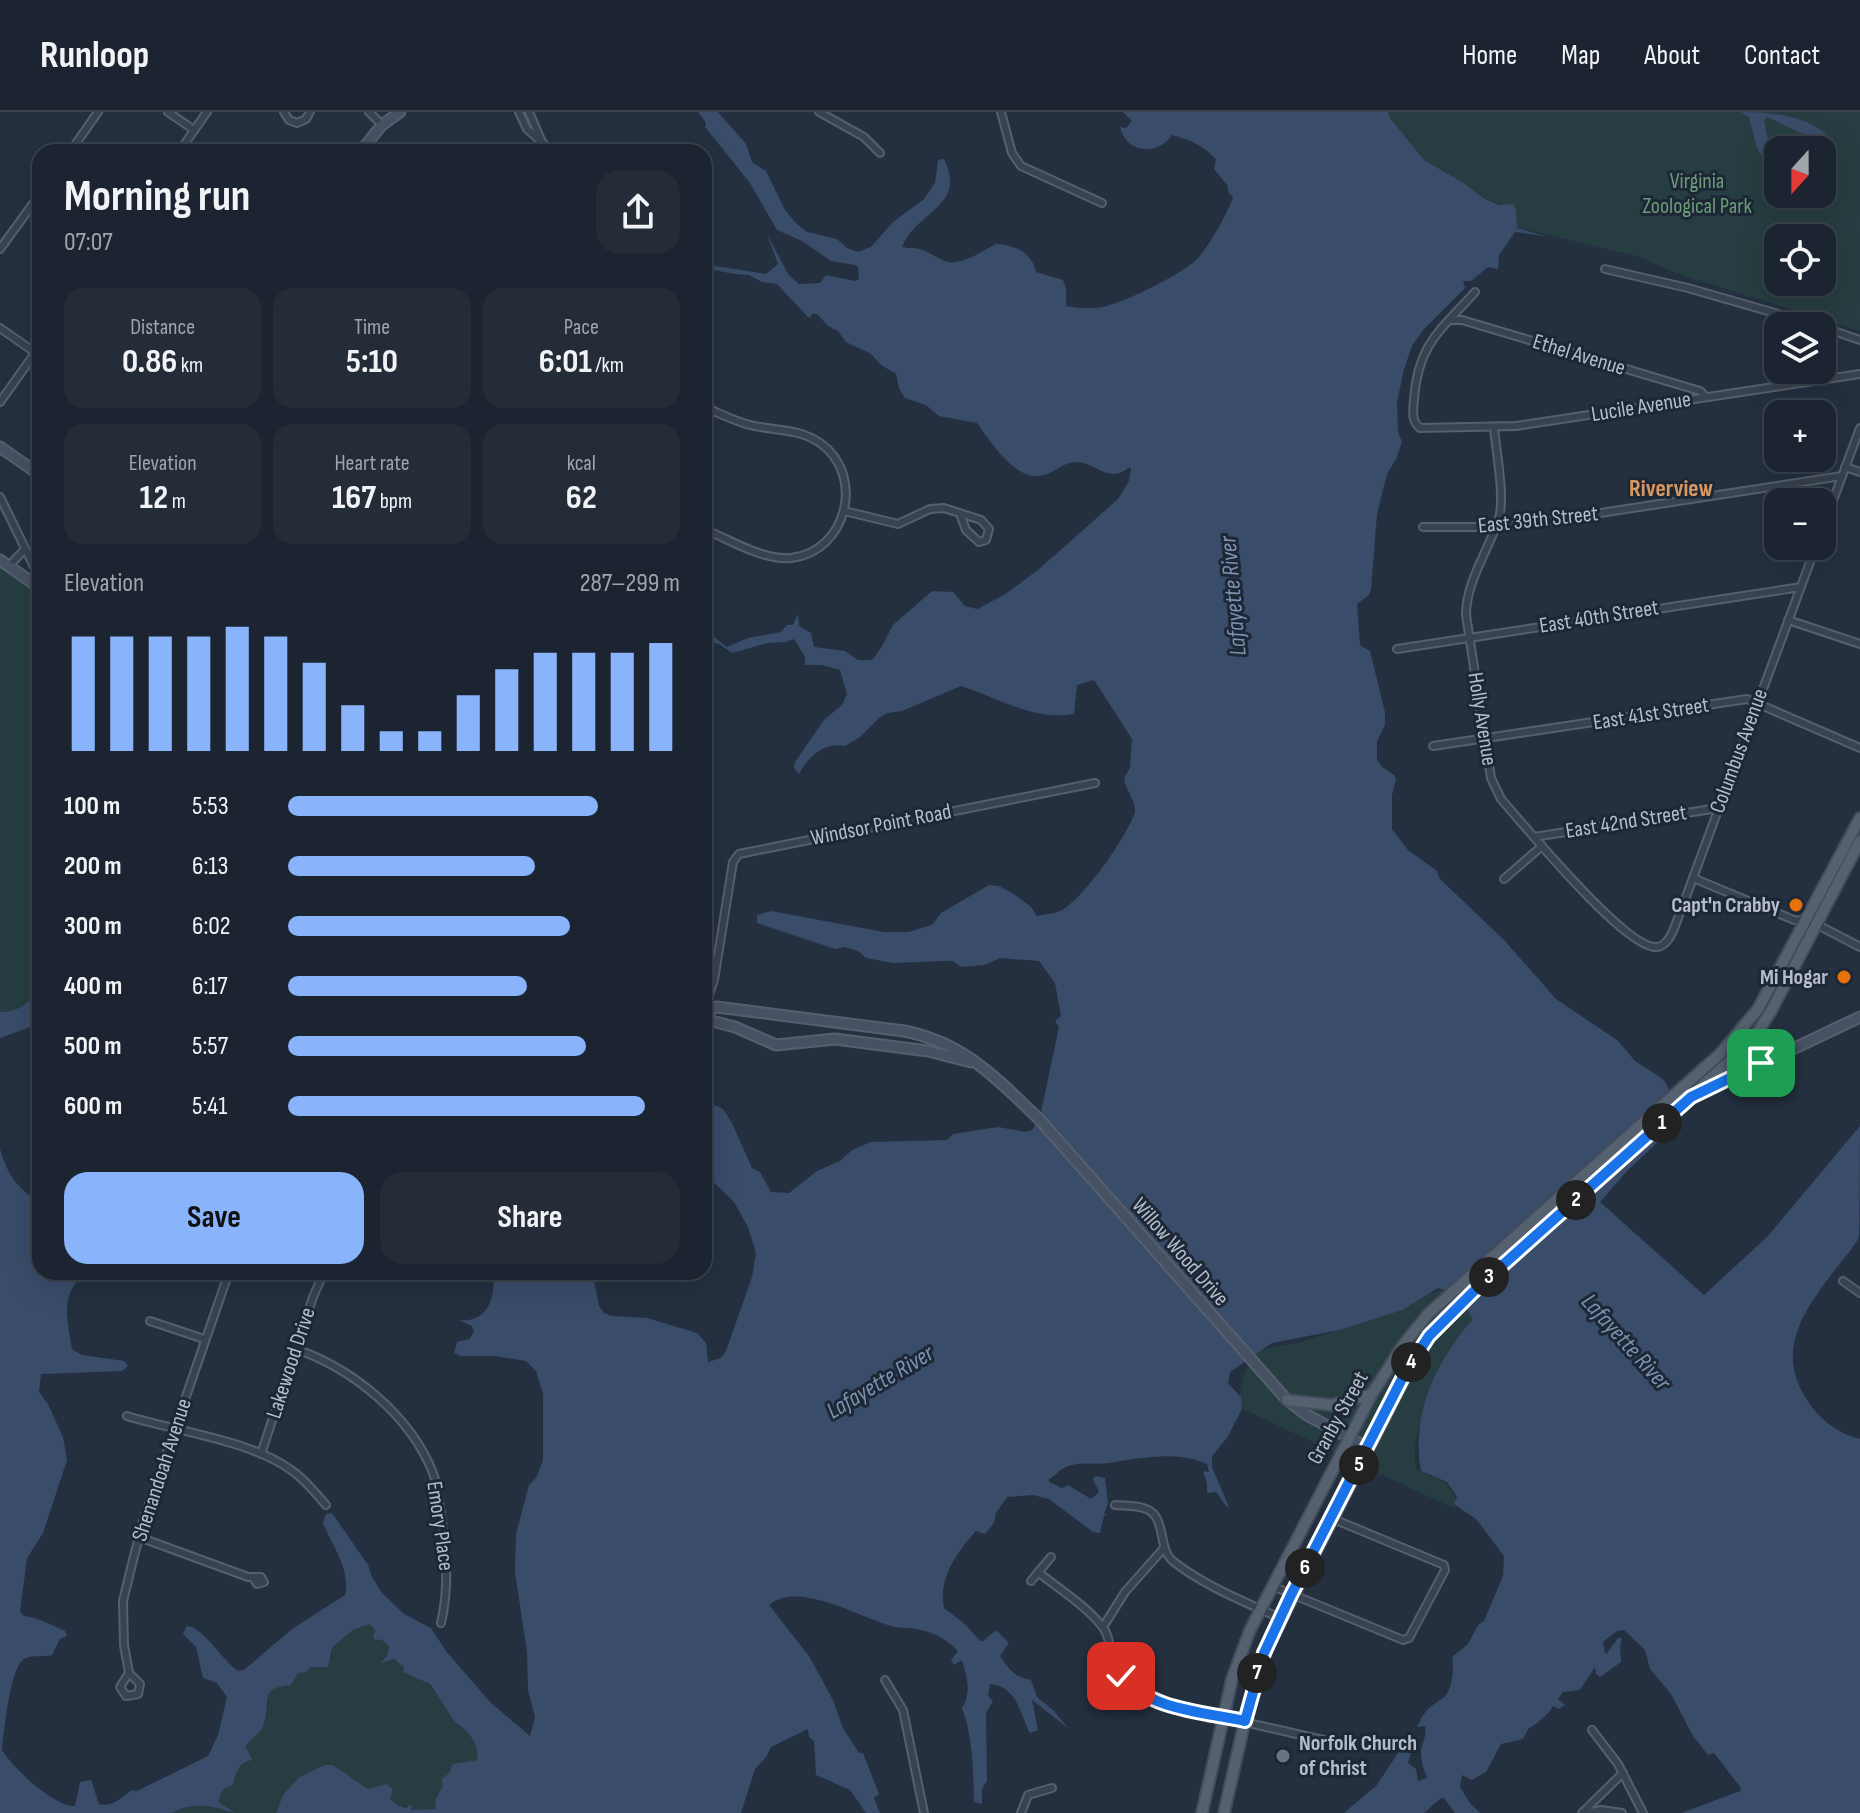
<!DOCTYPE html>
<html lang="en">
<head>
<meta charset="utf-8">
<style>
  body { margin:0; font-family:"Sofia Sans Condensed",sans-serif; background:#242c38; color:#f1f3f6; height:100vh; display:flex; flex-direction:column; font-size:30px; white-space:nowrap }
  * { box-sizing:border-box; margin:0 }
  p { font-size:26px; color:#a0a4ab }
  .icon { flex:none; width:44px; height:44px; fill:none; stroke:currentColor; stroke-width:2; stroke-linecap:round; stroke-linejoin:round }
  .map { position:relative; flex:1; overflow:hidden }
  .sheet { position:absolute; left:32px; top:32px; width:680px; height:1136px; display:flex; flex-direction:column; background:#1b2430; border-radius:24px; box-shadow:0 8px 32px #0002,0 0 0 2px #39414c }
  .sheet>* { flex:none }
  .needle { width:52px; rotate:201deg }
  .controls { position:absolute; left:1764px; top:24px; display:grid; gap:16px }
  .controls a { display:grid; place-items:center; width:72px; height:72px; border-radius:16px; background:#1b2430; box-shadow:0 8px 32px #0002,0 0 0 2px #39414c; font-size:40px }
  .pin { position:absolute; display:grid; place-items:center; width:68px; height:68px; color:#fff; margin:-34px; border-radius:16px; box-shadow:0 4px 12px #0006 }
  .km { position:absolute; width:40px; height:40px; margin:-20px; border-radius:50%; background:#222; color:#fff; font-size:22px; line-height:40px; text-align:center }
  .round { display:grid; place-items:center; flex:none; width:84px; height:84px; border-radius:24px; background:#242c38 }
  .summary { display:flex; align-items:center; justify-content:space-between; height:136px; padding:0 32px }
  h1 { font-size:44px; font-weight:700; line-height:60px }
  .metrics { display:grid; grid-template-columns:repeat(3,1fr); gap:12px; height:136px; padding:8px 32px }
  .metrics div { display:grid; align-content:center; border-radius:20px; background:#242c38; text-align:center }
  .metrics b { font-size:34px; font-weight:700 }
  .metrics small { font-size:22px; font-weight:400 }
  .metrics p { font-size:22px }
  .chart { height:224px; padding:16px 32px }
  .chart p { display:flex; justify-content:space-between }
  .chart svg { width:100%; height:144px; margin-top:8px; stroke:#89b4fb; stroke-width:6 }
  .primary-button { display:flex; gap:16px; margin-top:auto; padding:16px 32px }
  .primary-button a { flex:1; height:92px; border-radius:24px; background:#89b4fb; color:#111; font-size:32px; font-weight:700; line-height:92px; text-align:center }
  .primary-button a+a { background:#242c38; color:#f1f3f6 }
  ul { padding:0 32px; list-style:none; font-size:26px }
  li { display:grid; grid-template-columns:128px 96px 1fr; align-items:center; height:60px }
  li i { height:20px; border-radius:10px; background:#89b4fb }
  header { display:flex; align-items:center; gap:48px; box-sizing:border-box; height:112px; padding:0 40px; background:#1b2430; border-bottom:2px solid #39414c }
  header strong { font-size:38px }
  nav { display:flex; gap:44px; margin-inline-start:auto; font-size:28px }
  .map>svg:first-child { display:block }
  .green { fill:#263e41; fill-rule:evenodd }
  .water { fill:#394c69 }
  .lines { fill:none; stroke-linecap:round; stroke-linejoin:round }
  .street-casing { stroke:#56606d; stroke-width:10 }
  .secondary-casing { stroke:#56606d; stroke-width:13 }
  .primary-casing { stroke:#424b59; stroke-width:14 }
  .street { stroke:#384250; stroke-width:6 }
  .secondary { stroke:#465163; stroke-width:9 }
  .primary { stroke:#566170; stroke-width:10 }
  .route-casing { stroke:#fff; stroke-width:16 }
  .route { stroke:#1a73e8; stroke-width:10 }
  .food-dot { fill:#e8710a; stroke:#1d2735; stroke-width:3 }
  .worship-dot { fill:#6b7280; stroke:#1d2735; stroke-width:3 }
  .labels { text-anchor:middle; dominant-baseline:central; stroke-width:6; stroke-linejoin:round; paint-order:stroke }
  .park-label { font-size:22px; fill:#6b9c77; stroke:#1d2735 }
  .street-label { font-size:22px; fill:#b5bdca; stroke:#1d2735 }
  .poi-label { font-size:22px; font-weight:bold; fill:#b5bdca; stroke:#1d2735; text-anchor:end }
  .neighbourhood-label { font-size:24px; font-weight:bold; fill:#d99761; stroke:#1d2735 }
  .water-label { font-size:24px; font-style:italic; fill:#7c92b2; stroke:#1d2735 }
</style>
</head>
<body>
<header>
<strong>Runloop</strong>
<nav><a>Home</a><a>Map</a><a>About</a><a>Contact</a></nav>
</header>
<div class="map">
<svg width="1860" height="1701" viewBox="0 0 1860 1701">
  <rect width="100%" height="100%" fill="#243040"/>
  <g class="green">
    <path d="M1388,0H1860V219L1675,161L1640,145L1516,115V98L1483,86L1464,71L1424,48L1390,6ZM1778,38H1822V82H1778ZM1778,126H1822V170H1778Z"/>
    <path d="M0,448L40,476V889L33,885C24,895 14,900 0,900Z"/>
    <path d="M1456,1175L1478,1210C1456,1246 1403,1315 1417,1358L1444,1370L1455,1384V1397L1239,1295C1239,1281 1244,1252 1255,1243C1264,1234 1283,1234 1296,1231C1344,1219 1391,1196 1437,1179Z"/>
    <path d="M369,1512L389,1534L387,1543L382,1547C406,1543 447,1589 455,1610C468,1617 480,1633 477,1648L453,1652L449,1661L441,1668L443,1674L437,1683L436,1697L411,1698V1693C397,1700 388,1686 381,1675L368,1677L333,1653H324L298,1666L283,1683L276,1701H172C191,1690 211,1693 232,1700L218,1690L222,1677L233,1673L237,1657L246,1649C245,1617 263,1628 267,1605C270,1590 261,1583 280,1573L287,1575L298,1561L331,1547L332,1537L353,1518Z"/>
  </g>
  <g class="water">
    <path d="M698,0H718L746,32L752,50L766,59L785,98L797,112L807,120L837,127L847,136L858,140L871,135L893,110L924,87L935,71L938,48L944,47C967,96 917,98 902,135C909,137 913,135 920,137C930,140 939,148 949,150C963,152 983,139 996,132C1016,133 1032,141 1036,160L1063,168L1066,176V194C1076,196 1092,197 1103,195C1125,190 1180,163 1196,148C1207,138 1229,99 1233,85L1228,80V74L1214,57L1216,47C1202,33 1191,28 1172,23C1158,44 1126,42 1120,15L1126,16L1132,9L1123,0H1388L1390,6L1424,48L1464,71L1483,86L1499,93L1513,92L1516,98L1517,116L1545,124L1515,120L1499,143L1498,157L1488,155L1471,169H1463L1465,176L1423,218L1412,234L1404,257L1397,290L1398,320L1402,330L1396,347L1387,362L1377,402L1371,477L1369,483L1357,492L1360,533L1370,539L1385,600V613L1377,629V648L1382,655L1394,663L1396,667L1392,683V717L1408,738L1437,759L1439,766L1505,829L1556,887L1617,928L1635,949L1660,965L1666,971L1674,990L1676,1013L1628,1058L1600,1090L1704,1183L1768,1124L1860,1014C1860,1033 1860,1114 1859,1125C1855,1134 1846,1143 1841,1150C1809,1192 1772,1235 1807,1288C1820,1308 1837,1321 1860,1327V1701H1682L1740,1679L1741,1676L1714,1641L1708,1643L1693,1624L1671,1582L1650,1557L1645,1538L1624,1518L1617,1519L1603,1530L1605,1541H1607L1618,1526H1622L1620,1534L1621,1550L1600,1565L1596,1562L1595,1555L1580,1578L1563,1580L1558,1587L1565,1593L1559,1597L1553,1594C1551,1600 1535,1614 1529,1616L1523,1627L1501,1632L1486,1660L1472,1668L1462,1663L1460,1675L1470,1691L1480,1701H1455L1444,1686H1441L1424,1701H1344L1377,1673L1407,1627L1414,1629L1408,1651L1416,1657L1418,1669L1427,1666C1424,1658 1421,1650 1421,1640C1422,1631 1427,1624 1425,1614L1417,1615C1425,1598 1428,1596 1442,1587C1453,1580 1454,1556 1452,1545L1468,1532L1478,1513L1484,1509L1503,1464L1504,1444L1476,1407L1455,1393L1454,1390L1457,1385L1447,1370L1421,1359C1413,1314 1427,1270 1453,1233C1459,1224 1465,1215 1473,1208C1469,1196 1452,1179 1438,1176L1402,1198L1374,1207L1339,1218L1272,1231L1230,1260L1228,1271L1241,1285L1242,1297L1227,1326L1212,1344V1355L1229,1395L1226,1394L1216,1380L1207,1381V1371L1203,1359L1209,1360L1207,1352C1177,1338 1140,1346 1108,1351C1094,1353 1078,1349 1064,1356C1059,1358 1055,1364 1049,1367V1370L1062,1376L1068,1373L1091,1387L1099,1380L1093,1367L1096,1364L1105,1366L1108,1391L1104,1402L1107,1403L1104,1404L1100,1421L1093,1420L1049,1387L1033,1383L1007,1385L996,1401L994,1411L985,1422L976,1419C957,1440 938,1466 944,1496L966,1513L980,1529H983L996,1518L1009,1531L1000,1544C1009,1557 1014,1565 1031,1568L1037,1585L1054,1599L1068,1616L1032,1588L1038,1618L1030,1621C1019,1601 1018,1575 990,1572L988,1584L993,1589L986,1601L987,1669L982,1677V1692L974,1690C973,1659 973,1625 962,1596C972,1579 967,1566 962,1548L954,1553L951,1548L958,1539C945,1525 929,1518 909,1516C903,1516 897,1516 891,1514C859,1505 798,1468 769,1493L809,1544L833,1588L843,1616L859,1641H863L879,1682L874,1686L880,1701H866L850,1678L816,1663L814,1629L809,1625L808,1617L771,1635L766,1645L755,1657L741,1701H276L283,1683L298,1666L324,1653H333L368,1677L387,1672L393,1678L390,1687L398,1694L406,1696L411,1692V1698L435,1697L436,1686L443,1674L441,1668L449,1661L453,1652L477,1648C480,1633 468,1618 455,1610L430,1572L403,1560L404,1555L394,1547L381,1551L387,1543L389,1534L382,1528L373,1527L375,1518L369,1512L353,1518L332,1536L328,1555H311L306,1560L298,1561L290,1574C256,1574 273,1595 263,1615C258,1624 250,1626 246,1635L252,1648C239,1650 235,1662 233,1673L223,1677L218,1690L235,1701C213,1694 192,1689 172,1701H0V1037C9,1066 16,1074 40,1091V1160H87C59,1180 67,1207 72,1237L82,1243L124,1249L128,1254L122,1259L41,1262L39,1280L48,1292L63,1325L67,1348L43,1421L27,1446L20,1500L24,1504C40,1506 51,1513 65,1519L67,1524L60,1527L52,1543C44,1545 34,1543 26,1546C10,1551 4,1621 2,1638C13,1656 54,1695 75,1694L80,1670L91,1668L99,1692C112,1696 122,1685 132,1678L137,1679L208,1644L218,1623L227,1585L217,1571L203,1566L196,1535L183,1522L187,1514C202,1514 223,1549 238,1559L244,1558L292,1517L345,1483C351,1457 332,1434 323,1411L326,1402L332,1401L368,1453L372,1465L382,1481L404,1502L431,1516L446,1539L491,1591L530,1624L535,1605L528,1578L527,1540L515,1460L516,1422L529,1373L536,1366L543,1348V1281L536,1259L526,1249L495,1244H461L454,1241L457,1230L470,1227L474,1219L472,1214L459,1208C488,1211 496,1185 493,1160H538C555,1180 574,1158 593,1164L599,1194L604,1201L612,1204L647,1206L697,1221L706,1231L708,1250L721,1246L726,1239L752,1165L756,1141L748,1115L734,1090L705,1062L704,1026L709,1020L704,1000L714,993L723,997L732,1011L752,1056L760,1060L771,1080L789,1081L817,1059L840,1049L852,1038L871,1030L947,1028L953,1022L998,1015L1026,1020L1032,1018L1040,1005L1059,915L1055,909L1061,904L1055,871L1039,849L1000,846L984,853L961,855L953,849H944L893,851L866,846L858,839L845,835L835,837L757,811V803L771,799L884,820H908L932,813L941,801L989,773L999,774L1014,782L1031,795L1037,804C1044,802 1056,802 1062,798C1085,785 1127,724 1135,700C1135,687 1126,679 1124,666L1130,656L1132,627L1094,568L1077,573L1074,602C1034,609 998,586 961,574L902,599L888,601L880,605L860,625L845,634C824,630 808,645 799,662L794,656L795,650L824,608L842,593L847,582L840,558L822,553H805V545L794,527L786,530L768,531L732,541L719,532L704,528V523L713,524L727,535L748,526L781,520L787,513H793L798,502L799,514L811,521L814,535L845,539L858,548H872L881,536L893,513L932,479L953,480L965,494L977,497L1004,483L1038,458L1118,387L1129,369L1131,357L1130,355C1108,372 1100,353 1078,350C1064,349 1056,360 1044,363C1016,371 991,330 977,311L939,304L926,293L905,286L899,276L896,262L881,253L871,242L846,230L838,219L828,214L817,202H812L810,206L807,204L777,172L762,170L749,163L734,162L704,156V152L766,162L778,152L767,122L788,162L799,172L820,171L826,163L855,169L859,167L858,155L855,153L831,149L802,129L777,118L750,71L705,15L706,11Z"/>
    <path d="M1741,0C1770,0 1821,4 1835,35L1833,38L1828,37L1818,25L1801,21L1767,5L1764,8L1770,39L1762,43L1757,37L1749,5Z"/>
    <path d="M33,885L40,889L38,909L28,916L0,926V900C14,900 24,895 33,885Z"/>
  </g>
  <g class="lines">
    <g class="street-casing">
      <g id="street">
        <path d="M168,0L194,18"/>
        <path d="M284,0L289,8L297,11L306,7L310,0"/>
        <path d="M369,0L382,13"/>
        <path d="M519,0L527,17L553,40"/>
        <path d="M529,0L542,30"/>
        <path d="M819,0L864,25L880,41"/>
        <path d="M1001,0L1012,41L1021,54L1102,91"/>
        <path d="M70,40L98,0"/>
        <path d="M179,40L207,0"/>
        <path d="M599,40L608,37L614,40"/>
        <path d="M0,137L40,82"/>
        <path d="M1605,157L1688,176L1820,214"/>
        <path d="M1475,180C1440,219 1418,232 1414,287C1413,299 1411,309 1420,316L1516,314L1860,262"/>
        <path d="M1452,208H1462L1700,279L1706,285"/>
        <path d="M1822,215L1860,228"/>
        <path d="M0,216L40,244"/>
        <path d="M0,290L40,234"/>
        <path d="M704,295C719,301 734,309 750,313C774,319 799,316 820,331C866,363 847,440 791,446C762,448 730,428 704,417"/>
        <path d="M1494,316C1496,339 1506,389 1498,409C1488,439 1466,470 1466,503L1491,666L1501,687C1524,713 1627,839 1657,835C1671,833 1675,812 1680,801L1816,434"/>
        <path d="M1845,355L1860,360"/>
        <path d="M0,385L40,467"/>
        <path d="M844,399L898,412L930,397L944,396L981,408L989,417L986,428L979,430L966,418L960,402"/>
        <path d="M1423,415H1483L1535,411L1842,364"/>
        <path d="M1822,418L1860,316"/>
        <path d="M9,454L25,437"/>
        <path d="M1788,508L1860,532"/>
        <path d="M1397,537L1801,475"/>
        <path d="M1433,634L1747,587L1860,636"/>
        <path d="M1534,725L1718,696"/>
        <path d="M1693,766L1794,808L1805,809"/>
        <path d="M1504,767L1542,734"/>
        <path d="M1816,812L1860,835"/>
        <path d="M704,898L714,868L733,750L739,742L1095,671"/>
        <path d="M1843,1169L1860,1181"/>
        <path d="M150,1209L204,1227"/>
        <path d="M296,1237C353,1257 410,1303 433,1361C437,1372 438,1385 440,1396C446,1436 450,1472 441,1511"/>
        <path d="M127,1304C175,1319 250,1328 291,1358C305,1367 315,1381 326,1393"/>
        <path d="M261,1342L313,1185L324,1160"/>
        <path d="M1115,1393C1125,1394 1137,1393 1146,1397C1167,1404 1157,1438 1174,1450C1205,1474 1245,1490 1280,1506"/>
        <path d="M139,1425L248,1465H261L264,1470L257,1472L253,1465"/>
        <path d="M1038,1460C1059,1477 1085,1493 1102,1514C1109,1522 1109,1533 1112,1544C1118,1568 1138,1581 1160,1591L1332,1630"/>
        <path d="M1031,1469L1051,1445"/>
        <path d="M1272,1474L1403,1528L1409,1526L1445,1458L1444,1453L1331,1406"/>
        <path d="M1103,1515L1125,1480L1164,1436"/>
        <path d="M129,1561L124,1533L123,1489L130,1460L143,1409L229,1160"/>
        <path d="M129,1561L140,1572L138,1582L126,1584L120,1575Z"/>
        <path d="M885,1568L903,1598L924,1701"/>
        <path d="M1592,1618L1618,1652L1643,1701"/>
        <path d="M1021,1701L1028,1683L1052,1676"/>
        <path d="M1582,1701L1623,1661"/>
        <path d="M1587,1701L1601,1698L1622,1701"/>
      </g>
    </g>
    <g class="secondary-casing">
      <g id="secondary">
        <path d="M360,40L382,13L400,0"/>
        <path d="M0,335L40,363"/>
        <path d="M0,448L40,476"/>
        <path d="M704,900L717,895L904,919C965,931 997,967 1040,1008L1287,1288L1307,1303L1368,1336"/>
        <path d="M704,902L712,909L735,915L776,933L835,927L928,939L971,950"/>
        <path d="M1694,984L1860,905"/>
      </g>
    </g>
    <g class="primary-casing">
      <g id="primary">
        <path d="M1287,1288L1331,1293L1372,1282"/>
        <path d="M1202,1701L1232,1567L1250,1518L1372,1282L1403,1233L1429,1201L1720,942L1758,897L1860,706"/>
        <path d="M1224,1701L1250,1586L1264,1541L1421,1234L1446,1204L1477,1176L1752,929L1771,899L1860,729"/>
      </g>
    </g>
    <use href="#street" class="street"/>
    <use href="#secondary" class="secondary"/>
    <use href="#primary" class="primary"/>
  </g>
  <g class="lines">
    <g class="route-casing">
      <path id="route" d="M1121,1564C1150,1598 1203,1600 1245,1609L1264,1541L1291,1483L1405,1261L1429,1224L1477,1176L1691,985L1761,951"/>
    </g>
    <use href="#route" class="route"/>
  </g>
  <g class="food-dot">
    <circle cx="1796" cy="793" r="8"/>
    <circle cx="1844" cy="865" r="8"/>
  </g>
  <circle class="worship-dot" cx="1283" cy="1644" r="8"/>
  <g class="labels">
    <g class="park-label">
      <text x="1697" y="69">Virginia<tspan x="1697" dy="25">Zoological Park</tspan></text>
    </g>
    <g class="street-label">
      <text transform="translate(1579 243) rotate(17)">Ethel Avenue</text>
      <text transform="translate(1641 295) rotate(-9)">Lucile Avenue</text>
      <text transform="translate(1538 408) rotate(-6)">East 39th Street</text>
      <text transform="translate(1599 505) rotate(-9)">East 40th Street</text>
      <text transform="translate(1651 602) rotate(-9)">East 41st Street</text>
      <text transform="translate(1482 607) rotate(81)">Holly Avenue</text>
      <text transform="translate(1739 639) rotate(-70)">Columbus Avenue</text>
      <text transform="translate(1626 710) rotate(-9)">East 42nd Street</text>
      <text transform="translate(881 713) rotate(-11)">Windsor Point Road</text>
      <text transform="translate(1180 1140) rotate(49)">Willow Wood Drive</text>
      <text transform="translate(291 1251) rotate(-72)">Lakewood Drive</text>
      <text transform="translate(1338 1306) rotate(-61)">Granby Street</text>
      <text transform="translate(162 1358) rotate(-72)">Shenandoah Avenue</text>
      <text transform="translate(440 1414) rotate(82)">Emory Place</text>
    </g>
    <g class="poi-label">
      <text x="1780" y="793">Capt'n Crabby</text>
      <text x="1828" y="865">Mi Hogar</text>
      <text x="1299" y="1631" text-anchor="start">Norfolk Church<tspan x="1299" dy="25">of Christ</tspan></text>
    </g>
    <g class="neighbourhood-label">
      <text x="1671" y="376">Riverview</text>
    </g>
    <g class="water-label">
      <text transform="translate(1233 484) rotate(-95)">Lafayette River</text>
      <text transform="translate(1626 1230) rotate(48)">Lafayette River</text>
      <text transform="translate(880 1270) rotate(-31)">Lafayette River</text>
    </g>
  </g>
</svg>
<div class="controls">
<a><svg class="needle" viewBox="-14 -14 28 28"><path d="M0-13l5 13h-10z" fill="#e53935"/><path d="M0 13l5-13h-10z" fill="#a0a4ab"/></svg></a>
<a><svg class="icon" aria-label="locate" viewBox="0 0 24 24"><circle cx="12" cy="12" r="6"/><path d="M12 2v4M12 18v4M2 12h4M18 12h4"/></svg></a>
<a><svg class="icon" aria-label="layers" viewBox="0 0 24 24"><path d="M12 4l9 5-9 5-9-5zM3 14l9 5 9-5"/></svg></a>
<a>+</a>
<a>−</a>
</div>
<div class="pin" style="left:1761px;top:951px;background:#1e9e55"><svg class="icon" aria-label="arrive" viewBox="0 0 24 24"><path d="M6 21V4h12l-3 4 3 4H6"/></svg></div>
<div class="pin" style="left:1121px;top:1564px;background:#d93025"><svg class="icon" aria-label="check" viewBox="0 0 24 24"><path d="M5 12l5 5 9-10"/></svg></div>
<b class="km" style="left:1662px;top:1011px">1</b>
<b class="km" style="left:1576px;top:1088px">2</b>
<b class="km" style="left:1489px;top:1165px">3</b>
<b class="km" style="left:1411px;top:1250px">4</b>
<b class="km" style="left:1359px;top:1353px">5</b>
<b class="km" style="left:1305px;top:1456px">6</b>
<b class="km" style="left:1257px;top:1561px">7</b>
<section class="sheet">
<div class="summary"><div><h1>Morning run</h1><p>07:07</p></div><a class="round"><svg class="icon" aria-label="share" viewBox="0 0 24 24"><path d="M12 15V3M7 8l5-5 5 5M5 13v7h14v-7"/></svg></a></div>
<div class="metrics">
<div><p>Distance</p><b>0.86<small> km</small></b></div>
<div><p>Time</p><b>5:10</b></div>
<div><p>Pace</p><b>6:01<small> /km</small></b></div>
</div>
<div class="metrics">
<div><p>Elevation</p><b>12<small> m</small></b></div>
<div><p>Heart rate</p><b>167<small> bpm</small></b></div>
<div><p>kcal</p><b>62</b></div>
</div>
<div class="chart"><p><span>Elevation</span>287–299 m</p>
<svg viewBox="0 0 160 44" preserveAspectRatio="none"><path d="M5 44V9M15 44V9M25 44V9M35 44V9M45 44V6M55 44V9M65 44V17M75 44V30M85 44V38M95 44V38M105 44V27M115 44V19M125 44V14M135 44V14M145 44V14M155 44V11"/></svg>
</div>
<ul>
<li><b>100 m</b>5:53<i style="width:79%"></i></li>
<li><b>200 m</b>6:13<i style="width:63%"></i></li>
<li><b>300 m</b>6:02<i style="width:72%"></i></li>
<li><b>400 m</b>6:17<i style="width:61%"></i></li>
<li><b>500 m</b>5:57<i style="width:76%"></i></li>
<li><b>600 m</b>5:41<i style="width:91%"></i></li>
</ul>
<div class="primary-button"><a>Save</a><a>Share</a></div>
</section>
</div>
</body>
</html>
